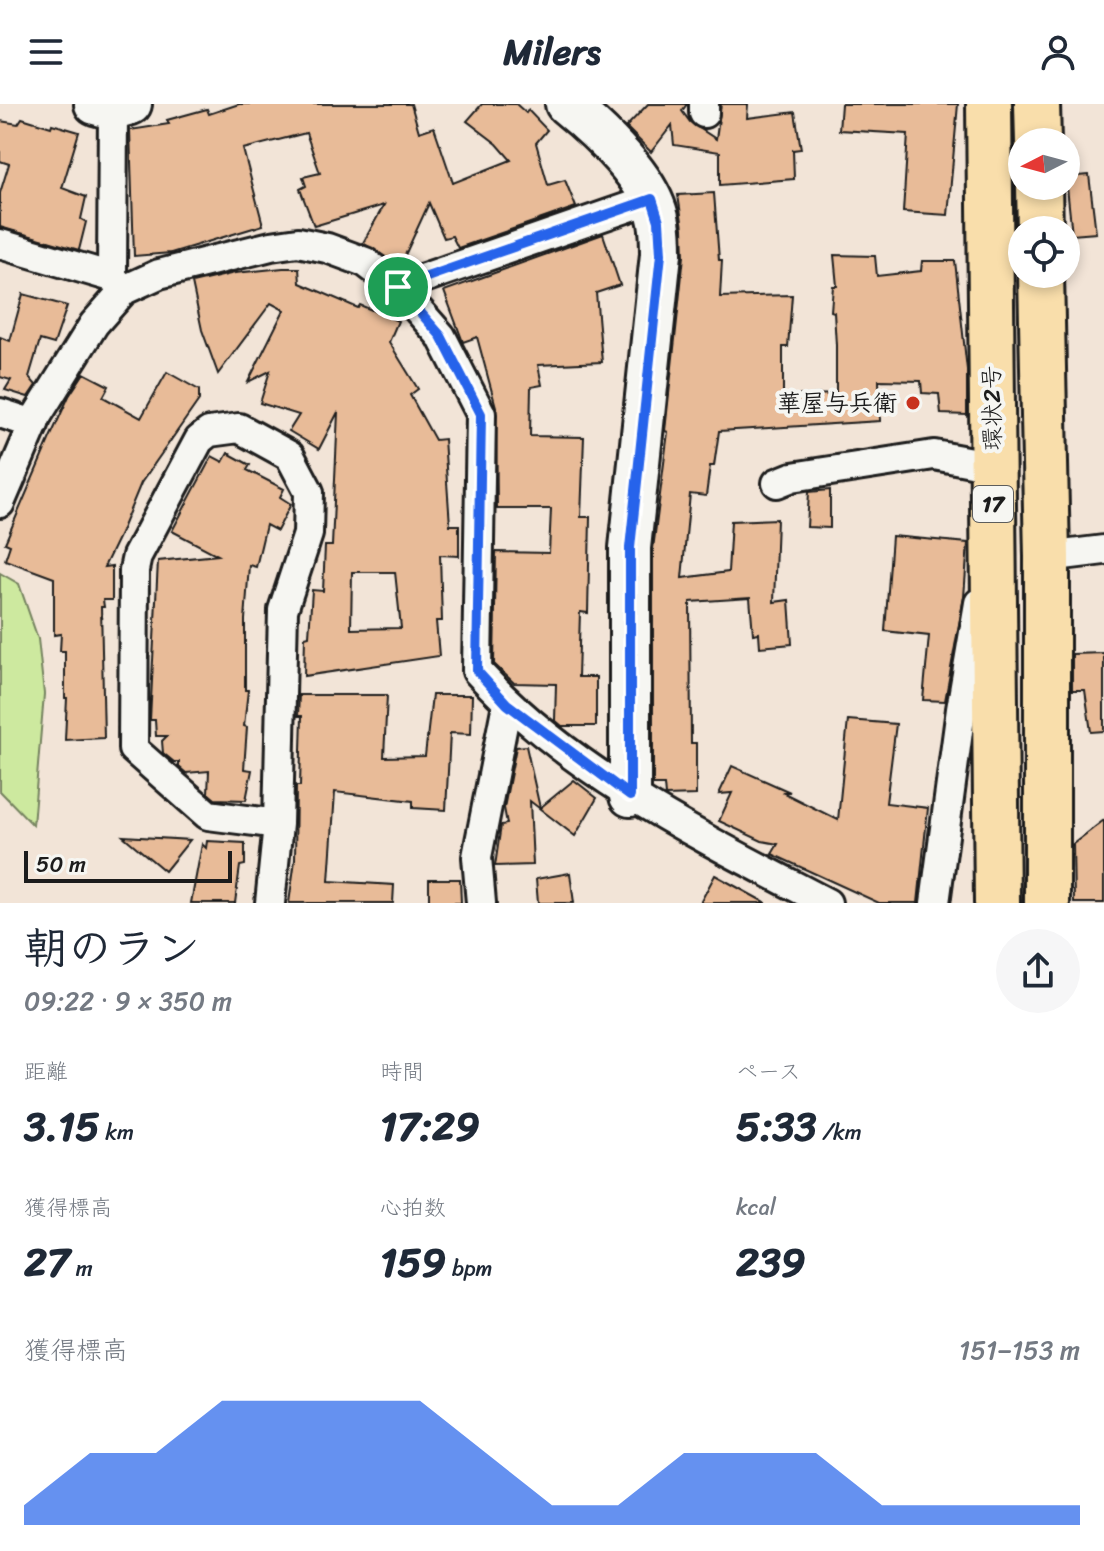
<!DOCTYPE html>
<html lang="ja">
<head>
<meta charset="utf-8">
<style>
  body { margin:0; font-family:Sriracha,"Klee One",sans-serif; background:#f6f6f7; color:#1f2937; height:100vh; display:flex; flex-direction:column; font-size:30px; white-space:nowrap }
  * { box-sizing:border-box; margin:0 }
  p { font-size:26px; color:#747a83 }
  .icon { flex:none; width:44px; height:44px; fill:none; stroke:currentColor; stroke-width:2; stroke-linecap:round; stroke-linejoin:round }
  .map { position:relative; height:799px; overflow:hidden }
  .drawer { display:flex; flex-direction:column; background:#fff; flex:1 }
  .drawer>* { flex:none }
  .needle { width:52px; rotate:264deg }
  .fabs { position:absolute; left:1008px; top:24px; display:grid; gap:16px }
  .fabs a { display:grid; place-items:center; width:72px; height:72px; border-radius:50%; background:#fff; box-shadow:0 4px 12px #0003; font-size:40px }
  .scale { position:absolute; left:24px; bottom:20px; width:208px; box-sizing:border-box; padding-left:8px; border:4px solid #1c1c1c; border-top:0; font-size:22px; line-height:28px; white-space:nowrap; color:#1c1c1c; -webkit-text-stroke:6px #f6f6f2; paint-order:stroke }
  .pin { position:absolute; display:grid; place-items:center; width:68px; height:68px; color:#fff; margin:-34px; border:4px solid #fff; border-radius:50%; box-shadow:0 2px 8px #0007 }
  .round { display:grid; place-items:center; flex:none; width:84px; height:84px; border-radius:42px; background:#f6f6f7 }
  .overview { display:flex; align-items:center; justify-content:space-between; height:136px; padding:0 24px }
  h1 { font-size:44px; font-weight:700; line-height:60px }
  .figures { display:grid; grid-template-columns:repeat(3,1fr); gap:12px; height:136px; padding:8px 24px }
  .figures div { display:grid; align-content:center }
  .figures b { font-size:40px; font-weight:700 }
  .figures small { font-size:22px; font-weight:400 }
  .figures p { font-size:22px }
  .chart { height:224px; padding:16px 24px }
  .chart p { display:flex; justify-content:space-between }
  .chart svg { width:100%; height:144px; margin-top:8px; fill:#2563eb; opacity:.7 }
  header { display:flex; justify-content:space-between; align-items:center; height:104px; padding:0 24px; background:#fff; font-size:36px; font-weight:700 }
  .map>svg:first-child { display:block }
  .green { fill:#cde99f; stroke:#74825e; stroke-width:2 }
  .building { fill:#e8bb98; stroke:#1c1c1c; stroke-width:2; fill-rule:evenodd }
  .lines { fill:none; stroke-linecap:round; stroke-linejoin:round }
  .street-casing { stroke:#1c1c1c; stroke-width:34 }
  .secondary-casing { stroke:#1c1c1c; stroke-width:46 }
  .primary-casing { stroke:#1c1c1c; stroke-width:50 }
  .street { stroke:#f6f6f2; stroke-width:28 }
  .secondary { stroke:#f6f6f2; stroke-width:40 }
  .primary { stroke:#f9deab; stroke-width:44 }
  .route-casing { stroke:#fff; stroke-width:16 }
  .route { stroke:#2563eb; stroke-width:10 }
  .poi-dot { fill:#c8321e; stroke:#f6f6f2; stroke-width:3 }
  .labels { text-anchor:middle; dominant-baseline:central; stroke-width:8; stroke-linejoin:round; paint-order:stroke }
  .shield { fill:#f6f6f2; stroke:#5d5d5c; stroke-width:2 }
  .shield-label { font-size:22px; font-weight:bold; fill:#1c1c1c }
  .poi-label { font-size:24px; font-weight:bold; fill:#1c1c1c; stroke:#f6f6f2; text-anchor:end }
  .street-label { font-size:24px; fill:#1c1c1c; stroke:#f6f6f2 }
</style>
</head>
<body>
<header><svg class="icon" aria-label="menu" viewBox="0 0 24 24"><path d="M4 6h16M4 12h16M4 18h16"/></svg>Milers<svg class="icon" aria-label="person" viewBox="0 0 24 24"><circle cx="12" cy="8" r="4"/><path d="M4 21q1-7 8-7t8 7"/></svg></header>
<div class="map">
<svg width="1104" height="799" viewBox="0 0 1104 799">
  <rect width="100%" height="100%" fill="#f2e4d7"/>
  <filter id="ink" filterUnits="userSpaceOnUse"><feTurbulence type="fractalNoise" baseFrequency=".0125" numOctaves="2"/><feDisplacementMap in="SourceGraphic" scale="16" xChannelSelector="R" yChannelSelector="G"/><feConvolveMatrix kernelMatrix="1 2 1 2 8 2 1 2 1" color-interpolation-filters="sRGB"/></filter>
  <g filter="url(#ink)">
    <path class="green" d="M0,469L19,480L38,535L44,590L33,721L0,687Z"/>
    <g class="building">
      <path d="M239,0H411L419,28L434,23L453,79L511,56L497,40L467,17L482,0H516L526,9L528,6L547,26L536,39L548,81L565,76L576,103L458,144L452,132L444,134L429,99L400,162L363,139L384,101L314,122L300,85L306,82L303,73L320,69L306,29L243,45L263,121L171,149L134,152L130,26L169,20L167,16L207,5L209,10Z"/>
      <path d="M648,0H687L682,7L690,18L716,35L721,0H748L747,14L795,8L801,45L793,46L794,75L720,81V48L674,41L672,21L651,48L626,23Z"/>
      <path d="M841,0H958L948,111L903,108L908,30L839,26Z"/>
      <path d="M22,14L51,23L52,20L79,28L62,84L86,93L81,115L86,118L79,146L0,123V89L9,60L0,57V17L18,20Z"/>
      <path d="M1089,71L1096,129L1072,131L1066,73Z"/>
      <path d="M714,89L719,156H722L720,193L792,191L788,243H783V292L836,290V241L834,208L831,207L833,182H837L834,151L875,152L877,172L921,167L922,157H955L967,266V311L941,310L939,290L922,289L921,277L879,276L880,317L719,327L714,362H710L706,392L690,390L682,474L728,468L731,417L777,415L774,498L789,496L792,540L760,543L759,529L753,530L750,494L690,498L691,639H696V691L665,692L664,681H653V445L668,328L665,327L684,152L683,124L678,91Z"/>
      <path d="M603,130L620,181L596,189L602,258L538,261L542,281L531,283L530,332L584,333L581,413H590L588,509L580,508L578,573H596V622H562L555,616L556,580L514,579L494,560L496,448L549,449L551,405H497L496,303L477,233L463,238L444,187Z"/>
      <path d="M283,164H299L300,179L358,204L360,201L398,217L389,238L418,285L410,291L435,336L444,335L450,421H459V452L440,451L442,517H436L439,552L304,572L305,533L309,532L312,486L323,487L325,442H332L338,308L319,345L289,327L299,311L260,299L270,267L248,278L284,206L271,199L218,270L202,226L192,179L235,169ZM352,468H395L401,524L351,525Z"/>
      <path d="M23,190L67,202L54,240L40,236L29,273L36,281L28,293L5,286L11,276L0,273V233L10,237Z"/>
      <path d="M167,268L199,286V296L141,379L120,430L104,463L112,462V496H103L104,503H101L104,634L65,636L67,594H65V547H60L61,530L54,531V474L5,456L10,441L5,439L49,336L69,292L84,269L109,282L103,293L141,314Z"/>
      <path d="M228,349L250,361L247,366L284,385L280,393L291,400L277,427L266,421L256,463L249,461L245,516V586H248L244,622L247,623L244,665L252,666L246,696L215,695L208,689L209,667L186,669L179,663V658H174L163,649L162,637L167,632H156L155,616H150L158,457L218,451L172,427L212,352L223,358Z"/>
      <path d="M830,386V424L807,423L809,388Z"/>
      <path d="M892,432L968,439L964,493L945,597L923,596L929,532L885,527Z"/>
      <path d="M1104,549V627L1091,628L1085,586H1072V550Z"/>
      <path d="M299,591H387L384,653L425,652L432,591H472L471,630L450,629L446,706L413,704V697L335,688L329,777L394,781L393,799H289L295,756L296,682H300L302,612H298Z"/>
      <path d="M848,616L896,620L886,699L928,704L918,799H879L772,750L778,740L762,737L719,717L732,689L719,690L732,662L790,688H782L838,716Z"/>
      <path d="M526,642L540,704L574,676L597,694L575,732L530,697L533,761L495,762L501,721L507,720L504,704L516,643Z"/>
      <path d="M1104,716V799H1074L1073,740Z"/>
      <path d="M123,732L190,736L165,767Z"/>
      <path d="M207,737L245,739V761L240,762L235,799H191L202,740L206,744Z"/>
      <path d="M570,769L574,799H538L536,775Z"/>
      <path d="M715,771L766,799H700Z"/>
      <path d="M429,775H460L461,799H429Z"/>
    </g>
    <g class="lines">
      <g class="street-casing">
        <g id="street">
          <path d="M704,0V9"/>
          <path d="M0,140L112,173L124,186"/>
          <path d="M112,173L113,5"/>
          <path d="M398,183L652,95"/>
          <path d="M0,309L34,320"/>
          <path d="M777,379L792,373L934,351L993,362"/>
          <path d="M0,399L38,310L94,220L124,186L159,170L271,142L298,138L327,144L365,158L398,183L441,232L481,310L477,567C571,670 705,735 827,799"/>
          <path d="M1047,453L1104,446"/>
          <path d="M270,799L278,720L283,506L308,430L309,388L290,352L239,324L209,328L199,336L137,452L134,466L133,645L208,711L278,720"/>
          <path d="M481,799L477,753L507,600"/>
          <path d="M935,799L961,605L979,499"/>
        </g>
      </g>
      <g class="secondary-casing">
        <g id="secondary">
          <path d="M95,0L113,5L131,0"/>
          <path d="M566,0C599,27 652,75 659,118C661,128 661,139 661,150L630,444V692"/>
        </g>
      </g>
      <g class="primary-casing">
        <g id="primary">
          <path d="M989,0L997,799"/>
          <path d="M1037,0L1038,38"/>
          <path d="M1039,82L1040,126"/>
          <path d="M1041,170L1047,453V799"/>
        </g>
      </g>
      <use href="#street" class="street"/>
      <use href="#secondary" class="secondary"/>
      <use href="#primary" class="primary"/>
    </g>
  </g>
  <g class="lines" filter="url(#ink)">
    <g class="route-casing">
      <path id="route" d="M652,95L659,117L661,150L630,444V692L507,600L477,567L481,310L441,232L398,183Z"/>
    </g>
    <use href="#route" class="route"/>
  </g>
  <circle class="poi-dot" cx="913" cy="299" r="8"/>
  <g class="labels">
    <rect class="shield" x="973" y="382" width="40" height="36" rx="6"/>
    <g class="shield-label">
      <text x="993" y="400">17</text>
    </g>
    <g class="poi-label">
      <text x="897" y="299">華屋与兵衛</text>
    </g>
    <g class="street-label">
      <text transform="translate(992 304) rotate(-91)">環状2号</text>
    </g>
  </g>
</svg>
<div class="fabs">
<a><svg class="needle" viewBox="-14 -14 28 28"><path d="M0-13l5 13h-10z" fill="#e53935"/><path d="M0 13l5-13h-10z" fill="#747a83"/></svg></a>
<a><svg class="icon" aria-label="locate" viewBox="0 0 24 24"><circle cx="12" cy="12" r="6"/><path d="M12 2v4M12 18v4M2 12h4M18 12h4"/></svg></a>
</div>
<div class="scale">50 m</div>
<div class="pin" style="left:398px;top:183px;background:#1e9e55"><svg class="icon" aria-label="arrive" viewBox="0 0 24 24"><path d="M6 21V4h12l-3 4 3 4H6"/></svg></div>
</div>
<section class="drawer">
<div class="overview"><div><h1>朝のラン</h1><p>09:22 · 9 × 350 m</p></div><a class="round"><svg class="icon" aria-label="share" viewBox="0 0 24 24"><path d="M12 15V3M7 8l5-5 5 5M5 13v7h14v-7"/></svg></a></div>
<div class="figures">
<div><p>距離</p><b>3.15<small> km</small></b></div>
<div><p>時間</p><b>17:29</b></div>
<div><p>ペース</p><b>5:33<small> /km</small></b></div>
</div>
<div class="figures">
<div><p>獲得標高</p><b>27<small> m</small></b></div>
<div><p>心拍数</p><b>159<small> bpm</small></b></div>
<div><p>kcal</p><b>239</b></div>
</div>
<div class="chart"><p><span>獲得標高</span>151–153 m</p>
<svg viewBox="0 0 160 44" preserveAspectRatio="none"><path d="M0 44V38L10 22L20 22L30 6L40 6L50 6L60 6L70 22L80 38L90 38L100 22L110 22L120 22L130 38L140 38L150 38L160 38V44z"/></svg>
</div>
</section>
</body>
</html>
